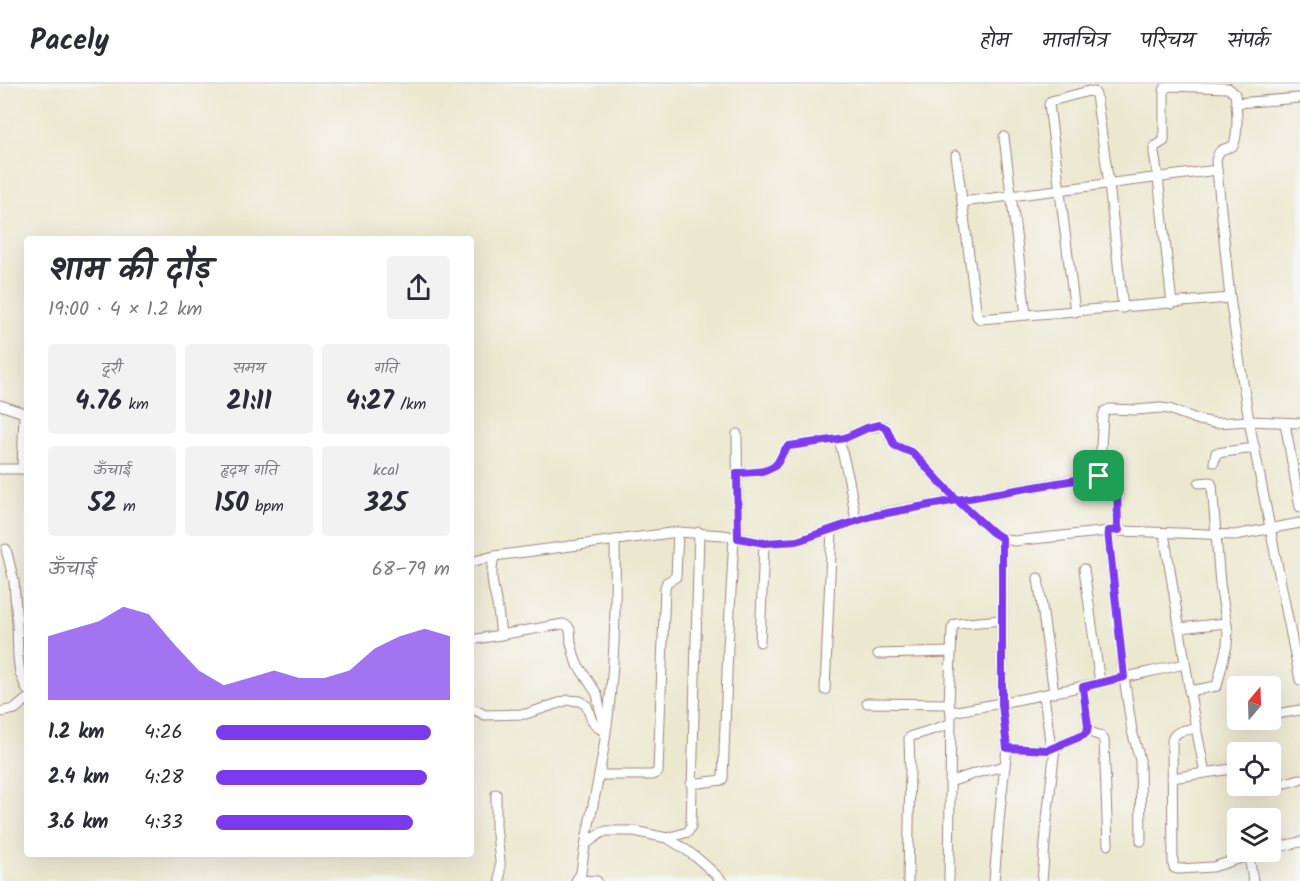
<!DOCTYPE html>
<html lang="hi">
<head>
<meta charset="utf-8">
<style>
  body { margin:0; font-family:Kalam,"Playpen Sans Deva",sans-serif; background:#f2f2f3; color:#2b2b33; height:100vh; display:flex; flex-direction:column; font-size:22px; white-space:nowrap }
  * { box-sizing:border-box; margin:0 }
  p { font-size:20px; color:#7c7c81 }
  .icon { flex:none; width:33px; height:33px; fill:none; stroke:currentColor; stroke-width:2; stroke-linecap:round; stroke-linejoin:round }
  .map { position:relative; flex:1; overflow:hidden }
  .panel { position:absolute; left:24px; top:152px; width:450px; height:621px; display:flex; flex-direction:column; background:#fff; border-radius:6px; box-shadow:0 6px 24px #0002 }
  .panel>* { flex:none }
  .needle { width:39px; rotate:19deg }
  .tools { position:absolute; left:1227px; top:592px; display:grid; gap:12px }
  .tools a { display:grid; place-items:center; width:54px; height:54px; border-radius:6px; background:#fff; box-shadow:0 6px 24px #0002; font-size:30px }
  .pin { position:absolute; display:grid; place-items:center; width:51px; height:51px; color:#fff; margin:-26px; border-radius:12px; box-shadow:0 3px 9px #0006 }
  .round { display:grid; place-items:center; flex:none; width:63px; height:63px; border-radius:6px; background:#f2f2f3 }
  .summary { display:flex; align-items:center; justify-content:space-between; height:102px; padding:0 24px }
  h1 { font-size:33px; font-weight:800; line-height:45px }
  .stats { display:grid; grid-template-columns:repeat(3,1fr); gap:9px; height:102px; padding:6px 24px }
  .stats div { display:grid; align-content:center; border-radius:6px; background:#f2f2f3; text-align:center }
  .stats b { font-size:26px; font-weight:800 }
  .stats small { font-size:16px; font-weight:400 }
  .stats p { font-size:16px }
  .chart { height:168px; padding:12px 24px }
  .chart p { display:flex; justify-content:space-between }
  .chart svg { width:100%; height:108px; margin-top:6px; fill:#7c3aed; opacity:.7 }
  ul { padding:0 24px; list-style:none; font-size:20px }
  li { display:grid; grid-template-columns:96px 72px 1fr; align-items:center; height:45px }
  li i { height:15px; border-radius:8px; background:#7c3aed }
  header { display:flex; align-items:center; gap:36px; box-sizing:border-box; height:84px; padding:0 30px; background:#fff; border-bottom:2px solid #e1e1e2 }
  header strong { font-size:28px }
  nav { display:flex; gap:33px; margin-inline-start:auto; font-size:21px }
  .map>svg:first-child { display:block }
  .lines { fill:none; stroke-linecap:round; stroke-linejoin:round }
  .minor-casing { stroke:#9b847e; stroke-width:11 }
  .minor { stroke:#fff; stroke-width:9 }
  .route-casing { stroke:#fff; stroke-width:12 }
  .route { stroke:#7c3aed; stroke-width:8 }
</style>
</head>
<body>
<header>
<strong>Pacely</strong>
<nav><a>होम</a><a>मानचित्र</a><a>परिचय</a><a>संपर्क</a></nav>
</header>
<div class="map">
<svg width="1300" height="797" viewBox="0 0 1300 797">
  <rect width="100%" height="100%" fill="#f6f6f2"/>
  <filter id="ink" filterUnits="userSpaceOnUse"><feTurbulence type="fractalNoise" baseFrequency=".0167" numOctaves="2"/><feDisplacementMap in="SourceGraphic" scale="12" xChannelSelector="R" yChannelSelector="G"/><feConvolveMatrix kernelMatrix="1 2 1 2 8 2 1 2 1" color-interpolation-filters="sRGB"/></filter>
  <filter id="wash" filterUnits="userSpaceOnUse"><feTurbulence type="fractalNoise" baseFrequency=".008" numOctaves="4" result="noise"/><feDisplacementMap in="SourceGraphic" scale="24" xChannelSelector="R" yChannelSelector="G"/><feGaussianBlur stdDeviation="1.35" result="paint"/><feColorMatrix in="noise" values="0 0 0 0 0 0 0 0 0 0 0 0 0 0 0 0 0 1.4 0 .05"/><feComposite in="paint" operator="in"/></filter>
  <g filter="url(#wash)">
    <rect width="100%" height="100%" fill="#ece8d0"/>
  </g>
  <g filter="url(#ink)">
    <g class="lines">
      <g class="minor-casing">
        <g id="minor">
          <path d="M1236,19L1300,14"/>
          <path d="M1004,53L1026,231"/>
          <path d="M956,71L977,232L980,235L1230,214"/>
          <path d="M962,118L1217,86"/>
          <path d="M1172,220L1158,93L1154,69V63L1164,57V7L1165,4L1170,2L1228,4L1235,10C1237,23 1239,50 1233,62C1223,66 1220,63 1216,76L1230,214L1240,280L1249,337L1300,596"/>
          <path d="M1075,228L1049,20L1051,17L1089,7L1094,8L1096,11L1109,100L1123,224"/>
          <path d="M0,321L27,330"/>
          <path d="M1285,339L1300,423"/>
          <path d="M737,350L738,454"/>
          <path d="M839,355L849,396L856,437"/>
          <path d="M1214,378L1216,369L1255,364"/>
          <path d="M0,385H27"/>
          <path d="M22,385L24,329"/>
          <path d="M737,389C750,388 771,390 778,378C782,372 782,366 789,362L845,354L867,344L883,342L887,345L892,358L895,361L913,369L957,416L992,448L1002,454L1014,457L1119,446"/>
          <path d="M1099,392L1103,332L1105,327L1110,325L1136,326L1160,324L1169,325L1199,336L1216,339L1249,337L1300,339"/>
          <path d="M1108,447L1124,593L1132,647L1140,676L1141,757"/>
          <path d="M1164,449L1194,633L1205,689"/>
          <path d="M6,465L14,497L17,539L18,573L20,589L27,606"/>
          <path d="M494,472C489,495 494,504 498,526C499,534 500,542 501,551"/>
          <path d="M471,478L494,472L678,448L723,451L764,459L797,457L871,432L883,429L1108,390L1115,392L1117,398L1118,443V445L1121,447L1235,451L1300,439"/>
          <path d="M1084,485L1100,599"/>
          <path d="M1038,494L1054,609"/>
          <path d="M1179,544L1226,539"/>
          <path d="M471,556L563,540L568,542L570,546L571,559L576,578L597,610L604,646"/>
          <path d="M760,558L764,459"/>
          <path d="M878,570L951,568"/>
          <path d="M825,606L832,445"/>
          <path d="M1189,607L1217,602L1227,561L1228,548L1220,500L1212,401L1210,398L1199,399"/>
          <path d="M1044,611L1051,665"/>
          <path d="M867,619L949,620"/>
          <path d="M471,624L485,631L526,630L568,616L580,617L587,622C591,634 591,641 604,647"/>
          <path d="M0,628L15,625L27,615"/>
          <path d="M951,628C1029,615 1107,597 1185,580"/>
          <path d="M1270,631L1300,626"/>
          <path d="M1242,636H1244"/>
          <path d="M1196,644C1187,646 1175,646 1172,656L1173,780L1174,784L1179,785L1213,783L1261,768"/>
          <path d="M1087,647L1101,652L1104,656L1108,761"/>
          <path d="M1007,664L1048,666L1084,651L1087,647L1088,642L1083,603"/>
          <path d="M599,691H652L658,688L665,503L667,498L676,493L678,448"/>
          <path d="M1172,694L1238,684"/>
          <path d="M950,698L976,689L1005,682"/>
          <path d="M691,700L722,696L723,694L728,563L734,453"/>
          <path d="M1268,702L1271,703L1300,695"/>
          <path d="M496,710V742L500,777V797"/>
          <path d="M667,754C689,766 704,779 722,797"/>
          <path d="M586,760L601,749L606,747H634L667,754L688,748L691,742L699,448"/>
          <path d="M1270,765L1300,758"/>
          <path d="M1249,772L1253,797"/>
          <path d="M577,796L597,797"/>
          <path d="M576,797L581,789C586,746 598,704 604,662C615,593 616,526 615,456"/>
          <path d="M908,797L910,686L909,654L912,652L950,640"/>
          <path d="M949,797L951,628L949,620L952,545L954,541L956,540L1002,536"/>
          <path d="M994,797L1000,726L1007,664L1002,620V454"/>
          <path d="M1042,797L1047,735L1055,663"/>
        </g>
      </g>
      <use href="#minor" class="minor"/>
    </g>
  </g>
  <g class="lines" filter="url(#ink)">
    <g class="route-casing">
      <path id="route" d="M1099,392L957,416L913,369L894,361L887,345L882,342L879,341L867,344L845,354L789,362C782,366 782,372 778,378C771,390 750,388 737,389L738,454L764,459L797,457L871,432L957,416L992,448L1002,454V620L1007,664L1048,666L1084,651L1087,648L1088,642L1083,603L1124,593L1108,447L1119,446L1118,443L1117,398C1114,387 1108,390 1099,392"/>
    </g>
    <use href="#route" class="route"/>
  </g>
</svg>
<div class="tools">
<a><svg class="needle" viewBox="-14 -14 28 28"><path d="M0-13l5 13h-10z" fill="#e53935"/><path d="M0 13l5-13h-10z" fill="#7c7c81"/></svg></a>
<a><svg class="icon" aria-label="locate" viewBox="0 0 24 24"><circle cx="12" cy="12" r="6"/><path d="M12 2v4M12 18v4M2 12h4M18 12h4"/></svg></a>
<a><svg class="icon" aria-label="layers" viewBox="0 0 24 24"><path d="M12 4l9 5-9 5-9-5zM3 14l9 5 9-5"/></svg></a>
</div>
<div class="pin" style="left:1099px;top:392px;background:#1e9e55"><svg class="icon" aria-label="arrive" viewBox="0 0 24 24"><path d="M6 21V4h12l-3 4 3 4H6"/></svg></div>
<section class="panel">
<div class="summary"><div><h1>शाम की दौड़</h1><p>19:00 · 4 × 1.2 km</p></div><a class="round"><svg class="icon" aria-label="share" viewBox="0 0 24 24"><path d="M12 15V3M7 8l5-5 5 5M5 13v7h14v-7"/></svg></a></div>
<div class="stats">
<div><p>दूरी</p><b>4.76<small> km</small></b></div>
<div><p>समय</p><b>21:11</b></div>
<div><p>गति</p><b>4:27<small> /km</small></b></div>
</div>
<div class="stats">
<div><p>ऊँचाई</p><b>52<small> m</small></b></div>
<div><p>हृदय गति</p><b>150<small> bpm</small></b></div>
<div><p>kcal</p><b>325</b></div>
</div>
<div class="chart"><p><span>ऊँचाई</span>68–79 m</p>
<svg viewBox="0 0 160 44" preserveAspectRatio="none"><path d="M0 44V18L10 15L20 12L30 6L40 9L50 21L60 32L70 38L80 35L90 32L100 35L110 35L120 32L130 23L140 18L150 15L160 18V44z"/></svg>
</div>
<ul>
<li><b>1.2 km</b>4:26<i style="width:92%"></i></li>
<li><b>2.4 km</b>4:28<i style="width:90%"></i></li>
<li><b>3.6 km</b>4:33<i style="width:84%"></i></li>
</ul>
</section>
</div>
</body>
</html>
